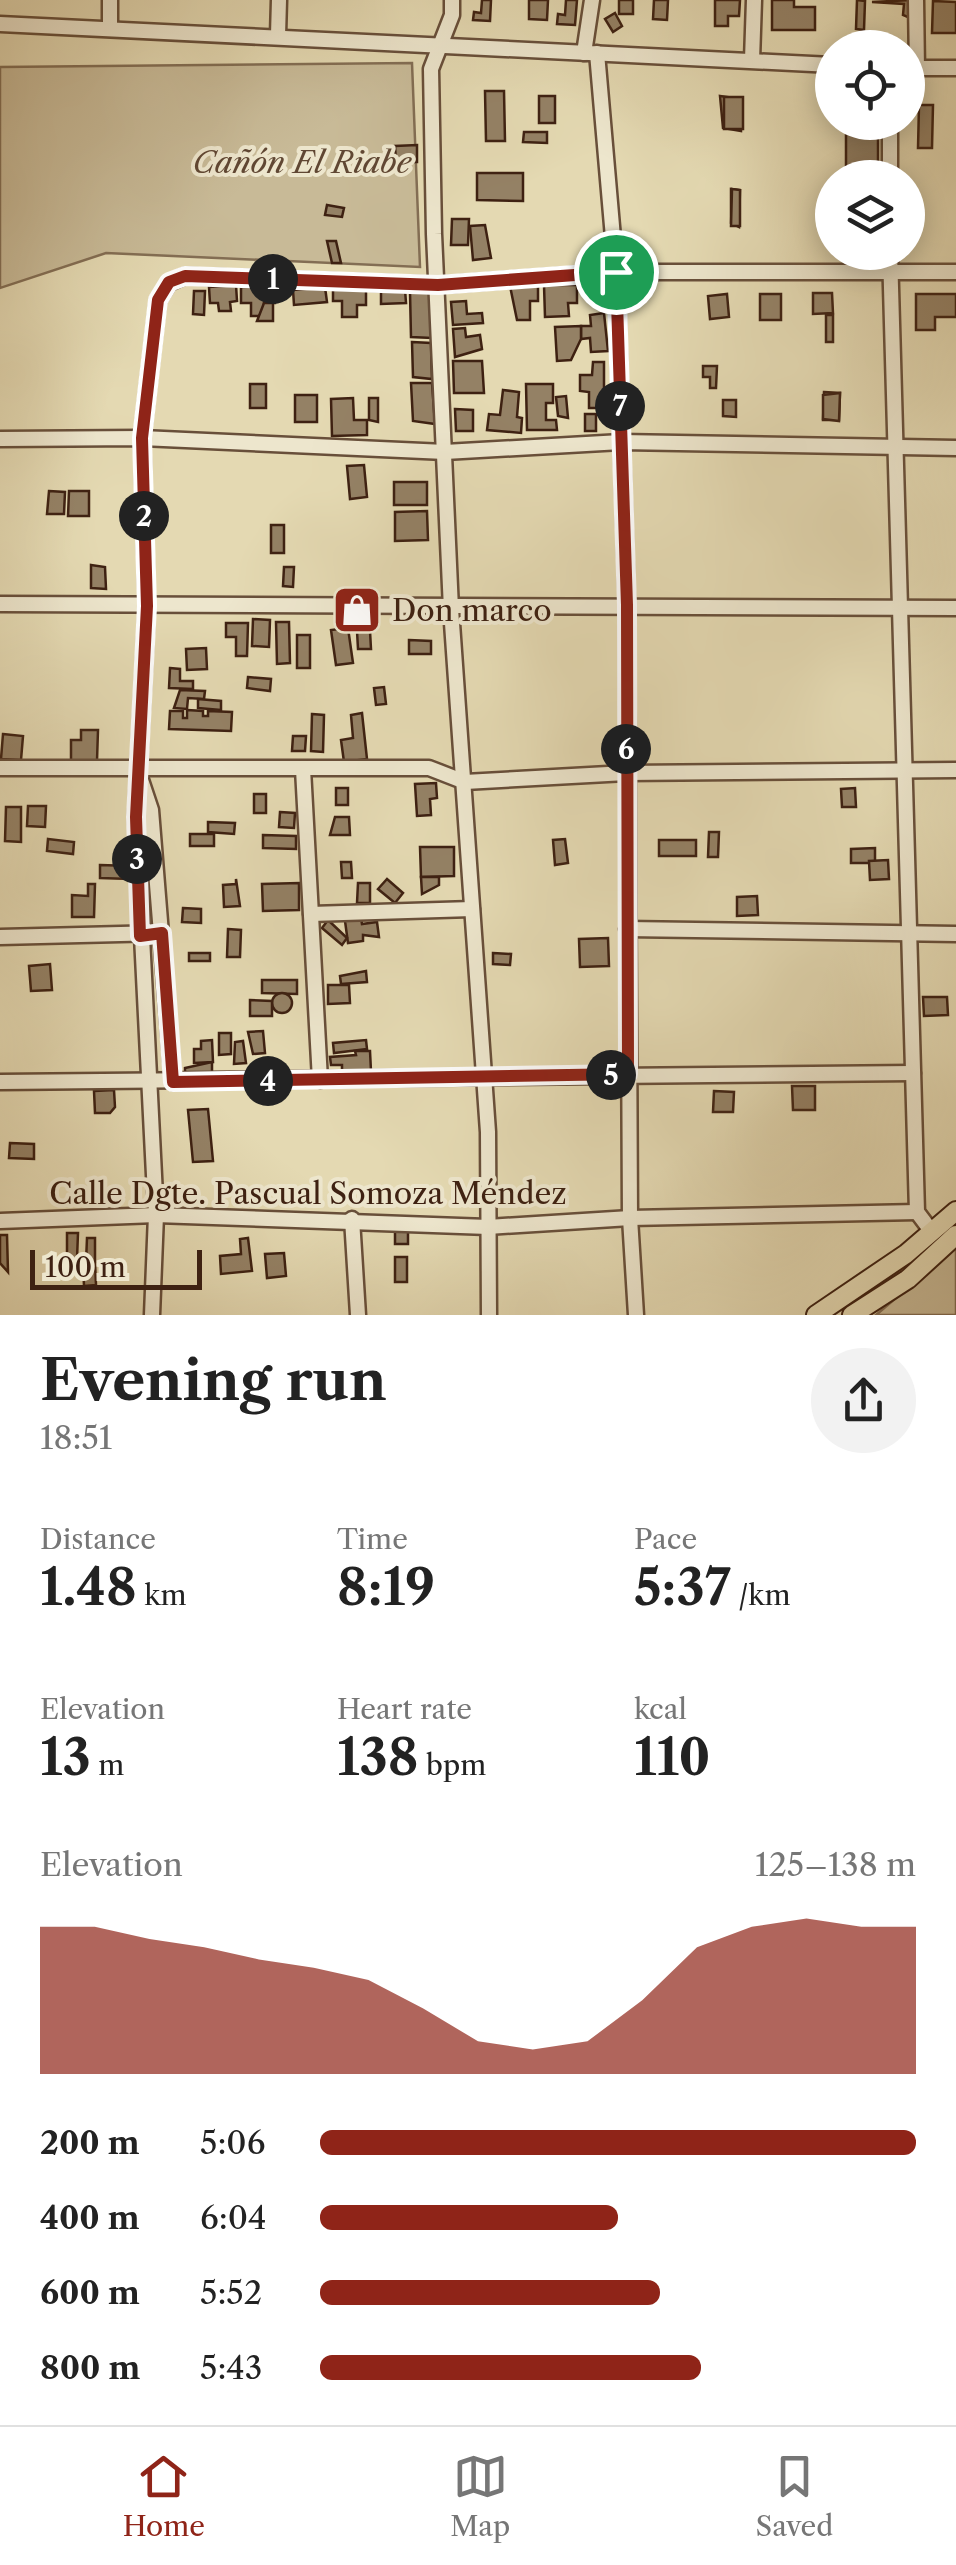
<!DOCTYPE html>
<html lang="en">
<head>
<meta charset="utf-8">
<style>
  body { margin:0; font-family:"Libre Caslon Text",serif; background:#f2f2f2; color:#222; height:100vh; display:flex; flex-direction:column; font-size:38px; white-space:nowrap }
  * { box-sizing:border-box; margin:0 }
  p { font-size:32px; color:#767676 }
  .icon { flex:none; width:55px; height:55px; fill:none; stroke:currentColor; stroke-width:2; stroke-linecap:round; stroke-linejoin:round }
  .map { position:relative; height:1315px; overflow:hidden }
  .sheet { display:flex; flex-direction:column; background:#fff; flex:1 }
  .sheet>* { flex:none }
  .buttons { position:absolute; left:815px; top:30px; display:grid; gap:20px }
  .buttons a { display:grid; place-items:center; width:110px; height:110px; border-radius:50%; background:#fff; box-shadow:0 5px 25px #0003; font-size:50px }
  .scale { position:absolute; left:30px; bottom:25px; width:172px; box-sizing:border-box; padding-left:10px; border:5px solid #3e2112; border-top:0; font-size:28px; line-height:35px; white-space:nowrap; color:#3e2112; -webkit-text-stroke:8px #ede6cd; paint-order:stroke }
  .pin { position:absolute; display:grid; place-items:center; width:85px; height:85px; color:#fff; margin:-42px; border:5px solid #fff; border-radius:50%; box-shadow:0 2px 10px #0007 }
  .km { position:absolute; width:50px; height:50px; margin:-25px; border-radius:50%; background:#222; color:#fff; font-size:28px; line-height:50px; text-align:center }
  .round { display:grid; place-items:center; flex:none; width:105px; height:105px; border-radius:52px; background:#f2f2f2 }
  .head { display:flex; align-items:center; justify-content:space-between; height:170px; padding:0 40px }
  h1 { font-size:55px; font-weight:700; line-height:75px }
  .stats { display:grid; grid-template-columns:repeat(3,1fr); gap:15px; height:170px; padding:10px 40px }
  .stats div { display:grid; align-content:center }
  .stats b { font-size:50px; font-weight:700 }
  .stats small { font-size:28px; font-weight:400 }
  .stats p { font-size:28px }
  .chart { height:280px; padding:20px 40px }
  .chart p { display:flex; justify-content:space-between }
  .chart svg { width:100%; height:180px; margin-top:10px; fill:#8f2418; opacity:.7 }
  ul { padding:0 40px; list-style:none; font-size:32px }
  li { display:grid; grid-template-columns:160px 120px 1fr; align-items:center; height:75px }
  li i { height:25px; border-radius:12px; background:#8f2418 }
  .menu { display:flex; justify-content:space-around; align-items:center; height:140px; border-top:2px solid #e0e0e0; background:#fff; font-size:28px; color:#767676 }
  .menu a { display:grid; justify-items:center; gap:5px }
  .menu .selected { color:#8f2418 }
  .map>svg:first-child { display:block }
  .green { fill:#c8ba97; stroke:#836e54; stroke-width:2.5 }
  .building { fill:#948165; stroke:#3e2112; stroke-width:2.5 }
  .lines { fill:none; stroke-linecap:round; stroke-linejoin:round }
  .minor-casing { stroke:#684f3a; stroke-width:19 }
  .major-casing { stroke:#3e2112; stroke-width:22 }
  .minor { stroke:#ede6cd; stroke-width:14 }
  .major { stroke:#e4d9b2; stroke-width:18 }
  .route-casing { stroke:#fff; stroke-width:20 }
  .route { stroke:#8f2418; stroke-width:12 }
  .labels { text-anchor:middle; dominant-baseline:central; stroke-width:8; stroke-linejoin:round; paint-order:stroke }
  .park-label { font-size:30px; font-style:italic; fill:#604733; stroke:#ede6cd }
  .poi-label { font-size:30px; fill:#3e2112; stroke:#ede6cd; text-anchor:start }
  .street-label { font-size:30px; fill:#3e2112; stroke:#ede6cd }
</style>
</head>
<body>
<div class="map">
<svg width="956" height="1315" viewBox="0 0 956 1315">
  <rect width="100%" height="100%" fill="#e4d9b2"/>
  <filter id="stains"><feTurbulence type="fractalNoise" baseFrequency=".002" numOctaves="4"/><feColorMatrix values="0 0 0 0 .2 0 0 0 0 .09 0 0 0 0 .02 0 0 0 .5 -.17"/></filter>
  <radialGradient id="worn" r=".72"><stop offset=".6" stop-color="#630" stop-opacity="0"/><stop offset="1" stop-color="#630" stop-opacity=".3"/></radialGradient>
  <g class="green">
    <path d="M412,63L420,267L106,253L0,288V67Z"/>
    <path d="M956,1247V1315H876Z"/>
  </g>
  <g class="building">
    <path d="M482,0H491L490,21L473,20L474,12L481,13Z"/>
    <path d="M529,0H548L547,20L529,19Z"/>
    <path d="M566,0H577L575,25L557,24L558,14L565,15Z"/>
    <rect x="619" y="0" width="14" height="14"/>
    <path d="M654,0H668L667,20L653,19Z"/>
    <path d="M715,0H740L739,16H728V26H715Z"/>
    <path d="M772,0H794V7H815V30H772Z"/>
    <path d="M857,0L865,1L864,30L856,29Z"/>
    <path d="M912,0L910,18L903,15L904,4L872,2Z"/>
    <path d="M933,1L956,2V33H932Z"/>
    <path d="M615,13L622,26L613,32L605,19Z"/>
    <path d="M485,91H504L505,141H486Z"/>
    <rect x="539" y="96" width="16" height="27"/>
    <path d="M720,96L742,99L741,131L723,128Z"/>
    <rect x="724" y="97" width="19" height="32"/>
    <path d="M919,105H933L932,148H918Z"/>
    <rect x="846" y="122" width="32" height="52"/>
    <path d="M524,132H547V143L523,142Z"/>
    <path d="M417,145V162H396L395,146Z"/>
    <path d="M477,173H523V201L477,200Z"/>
    <path d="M731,189L740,190L739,227L731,223Z"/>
    <path d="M732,189L740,190V226H731Z"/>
    <path d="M327,205L344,208L342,217L325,215Z"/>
    <path d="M452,219H469L468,245H451Z"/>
    <path d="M485,225L491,258L473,260L470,226Z"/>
    <path d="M327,241H336L341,263H332Z"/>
    <path d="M236,285L237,301L230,302L231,311H219L218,303H210L209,287Z"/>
    <path d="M544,285H577V303H568L569,316L545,317Z"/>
    <path d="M510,286H538V301H530V320H517Z"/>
    <path d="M241,287H275V303H264V316H251V303H241Z"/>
    <path d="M325,287L327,302L294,305L293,290Z"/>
    <path d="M333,287H366V305H357V317H342V301H333Z"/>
    <path d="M381,288L405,289L406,303L381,304Z"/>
    <path d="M194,291H205L204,315L193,314Z"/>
    <path d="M410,292H430L432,338L411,337Z"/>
    <path d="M813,293H832L833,313L813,314Z"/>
    <path d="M727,294L729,317L710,319L708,296Z"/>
    <rect x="760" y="294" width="21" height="26"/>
    <path d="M916,294H956V317H935V330H916Z"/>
    <path d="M466,301L467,314L482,313L483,323L453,325L451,302Z"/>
    <path d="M264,303H273V321H257Z"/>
    <path d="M604,313L608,351L591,352L590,338L581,339V326H591L590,315Z"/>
    <rect x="826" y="315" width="7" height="27"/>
    <path d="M581,326V339L571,360L557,361L555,327Z"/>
    <path d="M465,328L466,337L480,335L482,349L455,357L453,329Z"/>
    <path d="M412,342L431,343L432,379L413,377Z"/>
    <path d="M453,361H482L484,393H454Z"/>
    <path d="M593,362H604V408H589V392L580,391V375H592Z"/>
    <path d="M703,366H717L716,388H710V377H703Z"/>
    <path d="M411,383H432L435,424L413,421Z"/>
    <rect x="250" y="384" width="16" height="24"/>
    <path d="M526,384H553V403H546V420H556L557,430H527Z"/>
    <path d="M503,390L519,392L517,417L522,418L521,433L487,430L489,414L500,415Z"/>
    <path d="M824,392L840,393L839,420H823Z"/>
    <path d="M840,393L839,421L823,419V395Z"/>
    <rect x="295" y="395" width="22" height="27"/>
    <path d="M566,396L568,418L558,416L556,397Z"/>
    <path d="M353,398L354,420H367V435L332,436L331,399Z"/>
    <path d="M369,398H378V422L369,420Z"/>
    <path d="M723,400H736V417L723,416Z"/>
    <path d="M455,409L473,410V431H456Z"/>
    <rect x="585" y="414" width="11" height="17"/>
    <path d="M364,465L367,497L350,499L347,466Z"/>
    <rect x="394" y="482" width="33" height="23"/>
    <path d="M49,491L65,492L64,514H47Z"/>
    <path d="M69,491H89V516H68Z"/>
    <path d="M427,511L428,540L395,541V512Z"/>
    <rect x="271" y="525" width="13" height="28"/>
    <path d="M91,565L105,567L106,589L91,588Z"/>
    <path d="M284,567H294L293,587L283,586Z"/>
    <path d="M253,619L270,620L269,647L252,646Z"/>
    <path d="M276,622H289L290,663L277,664Z"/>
    <path d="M226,623H248L247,656H236V637H226Z"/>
    <path d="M348,628L353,663L336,665L331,630Z"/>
    <path d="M357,631H370L371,649H358Z"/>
    <rect x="297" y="635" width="13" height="33"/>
    <path d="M409,640L431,641V654H409Z"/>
    <path d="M206,648L207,669L187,670L186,649Z"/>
    <path d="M170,668L180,669V681H193V689L169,688Z"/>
    <path d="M248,677L271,679L270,691L247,688Z"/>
    <path d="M384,687L386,704L376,705L374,688Z"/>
    <path d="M180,690L205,691L204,699L188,698L187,709L174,708Z"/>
    <path d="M198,699L221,701V710L198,708Z"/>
    <path d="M187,710L203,711V716H208V711L232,712L231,731L169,729L170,711H183V718H187Z"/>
    <path d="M362,713L367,759L344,762L341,740L353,738L351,715Z"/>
    <path d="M312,714L324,715L323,752L311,751Z"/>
    <path d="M81,730H98L97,761H71V740H81Z"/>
    <path d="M3,734L23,736L21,760L1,759Z"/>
    <path d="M293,736H306L305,751H292Z"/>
    <path d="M436,783L437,798L430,799L431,815L417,816L415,784Z"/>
    <rect x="336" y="788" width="12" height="17"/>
    <path d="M855,788L856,807H842L841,789Z"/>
    <rect x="254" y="794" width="12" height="19"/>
    <path d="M28,806H46L45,827L27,826Z"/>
    <path d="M6,807H21V842L5,841Z"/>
    <path d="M280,812L295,813L294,828L279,827Z"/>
    <path d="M335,817H349L350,835H330Z"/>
    <path d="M208,822L235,823L234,834L208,832Z"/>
    <path d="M709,832H719L718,857H708Z"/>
    <rect x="190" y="834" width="24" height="12"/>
    <path d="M263,835L296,836V849L263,848Z"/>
    <path d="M48,839L74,842L73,854L47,851Z"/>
    <path d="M565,839L568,863L555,865L553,840Z"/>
    <rect x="659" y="840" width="37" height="16"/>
    <path d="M420,847H454V876L421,877Z"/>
    <path d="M875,848V863H851V849Z"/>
    <path d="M888,860L889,879L870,880L869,861Z"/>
    <path d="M341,862H351L352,878H342Z"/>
    <path d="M100,865L131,866L130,879L100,878Z"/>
    <path d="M421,877H439V885L422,894Z"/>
    <path d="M236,879L240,906L224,907L223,885L236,884Z"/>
    <path d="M387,879L403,893L395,903L378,889Z"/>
    <path d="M299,883V910L263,911L262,884Z"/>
    <path d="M358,883H370V903H357Z"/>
    <path d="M88,884H95L94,917H72V895L88,896Z"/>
    <path d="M757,896L758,915L737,916V897Z"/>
    <path d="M183,908L201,909V923L182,922Z"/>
    <path d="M361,918L362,924L377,922L379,937L363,935V941L348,943L345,921Z"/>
    <path d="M328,920L347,938L342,945L322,928Z"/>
    <path d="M228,929L241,930L240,957H227Z"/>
    <path d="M608,938L609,966L580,967L579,939Z"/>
    <rect x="189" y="953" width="21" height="8"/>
    <path d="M493,953L511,954L510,965L493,964Z"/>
    <path d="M50,964L52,990L31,991L29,966Z"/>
    <path d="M366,971L367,982L341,984L340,976Z"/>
    <path d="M262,980H297V994L262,993Z"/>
    <path d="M328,985H349L350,1003L328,1004Z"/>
    <circle cx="282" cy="1003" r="10"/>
    <path d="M923,997H947L948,1015L924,1016Z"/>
    <path d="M250,1000L272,1001V1016H250Z"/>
    <path d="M263,1031L265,1053L253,1054L248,1032Z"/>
    <path d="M219,1033H231V1054L219,1055Z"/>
    <path d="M212,1040L213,1062L194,1063V1049H201V1041Z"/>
    <path d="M366,1040L367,1049L334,1053L333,1043Z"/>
    <path d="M243,1041L246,1063L234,1064L235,1042Z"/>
    <path d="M355,1051H370L371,1071L342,1072V1065H331L330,1057L356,1055Z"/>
    <path d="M212,1062V1079L185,1080V1068Z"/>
    <path d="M792,1086H815V1110H793Z"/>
    <path d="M114,1090L115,1107L110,1113H95L94,1091Z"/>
    <path d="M714,1091L734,1092L733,1112H713Z"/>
    <path d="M208,1109L213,1161L193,1162L188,1110Z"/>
    <path d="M10,1143L34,1144V1159L9,1158Z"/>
    <rect x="395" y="1231" width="13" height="13"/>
    <path d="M67,1233H78L77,1259H67Z"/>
    <path d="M0,1235H7L8,1272L0,1263Z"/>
    <path d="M87,1238H95V1262H86Z"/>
    <path d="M248,1238L252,1271L221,1274L220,1256L241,1254L240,1239Z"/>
    <path d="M284,1253L286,1276L267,1278L265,1254Z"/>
    <rect x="395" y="1257" width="12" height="25"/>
    <path d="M95,1262L96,1285L84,1286L83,1263Z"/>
  </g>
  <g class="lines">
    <g class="minor-casing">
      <g id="minor">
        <path d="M110,0V28"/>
        <path d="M452,0V15L431,69L434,234L451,609L488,1132L489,1315"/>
        <path d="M916,0L917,69"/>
        <path d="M0,24L832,65"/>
        <path d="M278,35L279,0"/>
        <path d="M584,53L592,0"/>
        <path d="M597,53L616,272L627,605L630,1218L636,1315"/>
        <path d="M752,60L754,0"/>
        <path d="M908,68H956"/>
        <path d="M890,178V122"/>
        <path d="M890,252L917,1212L932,1232"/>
        <path d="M0,439L142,438L445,452L621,442L956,448"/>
        <path d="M0,604L956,608"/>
        <path d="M0,768H429L465,782L626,773L956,770"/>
        <path d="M303,769L320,1080"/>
        <path d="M141,780L151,810L173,1082"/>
        <path d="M311,914L472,909"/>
        <path d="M627,929L956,934"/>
        <path d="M0,937L161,933"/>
        <path d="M0,1082L913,1073"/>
        <path d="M352,1219L358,1315"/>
        <path d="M0,1221L156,1215L488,1227L630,1218L917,1212"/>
        <path d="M152,1315L156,1215L136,817L147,607L142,438L158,300L169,283L185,276L438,285L616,272H956"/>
      </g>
    </g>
    <g class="major-casing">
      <g id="major">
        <path d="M816,1315L906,1254L956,1211"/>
        <path d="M852,1315L908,1279L956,1235"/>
      </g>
    </g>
    <use href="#minor" class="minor"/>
    <use href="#major" class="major"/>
  </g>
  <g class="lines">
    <g class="route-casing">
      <path id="route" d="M616,272L627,605L628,1074L173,1082L162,933L140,936L136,817L147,606L142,438L158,300L169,282L185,276L438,285Z"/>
    </g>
    <use href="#route" class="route"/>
  </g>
  <defs>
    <g id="shop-square" transform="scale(2.5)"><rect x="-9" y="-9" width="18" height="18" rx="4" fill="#8f2418" stroke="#ede6cd"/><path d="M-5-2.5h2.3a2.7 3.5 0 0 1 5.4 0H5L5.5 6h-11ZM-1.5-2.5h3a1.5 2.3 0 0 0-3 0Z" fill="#fff"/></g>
  </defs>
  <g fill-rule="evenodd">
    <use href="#shop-square" x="357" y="610"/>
  </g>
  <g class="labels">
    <g class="park-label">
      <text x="302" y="162">Cañón El Riabe</text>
    </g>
    <g class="poi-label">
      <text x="392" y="610">Don marco</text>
    </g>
    <g class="street-label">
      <text x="308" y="1193">Calle Dgte. Pascual Somoza Méndez</text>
    </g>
  </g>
  <rect width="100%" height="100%" filter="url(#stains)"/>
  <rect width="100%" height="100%" fill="url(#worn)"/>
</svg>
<div class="buttons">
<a><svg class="icon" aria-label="locate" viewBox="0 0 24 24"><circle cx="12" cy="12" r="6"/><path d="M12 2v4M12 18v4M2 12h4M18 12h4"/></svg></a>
<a><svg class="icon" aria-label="layers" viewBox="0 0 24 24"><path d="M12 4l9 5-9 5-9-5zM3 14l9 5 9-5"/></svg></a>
</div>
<div class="scale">100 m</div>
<div class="pin" style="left:616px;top:272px;background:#1e9e55"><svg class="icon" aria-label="arrive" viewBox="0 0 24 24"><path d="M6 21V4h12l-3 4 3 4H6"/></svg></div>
<b class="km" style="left:273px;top:279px">1</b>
<b class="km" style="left:144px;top:516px">2</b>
<b class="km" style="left:137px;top:859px">3</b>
<b class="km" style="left:268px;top:1081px">4</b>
<b class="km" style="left:611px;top:1075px">5</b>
<b class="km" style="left:626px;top:749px">6</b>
<b class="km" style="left:620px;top:406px">7</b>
</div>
<section class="sheet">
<div class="head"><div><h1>Evening run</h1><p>18:51</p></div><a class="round"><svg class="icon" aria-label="share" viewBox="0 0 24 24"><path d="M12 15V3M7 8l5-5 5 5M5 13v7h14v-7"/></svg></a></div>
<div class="stats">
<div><p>Distance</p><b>1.48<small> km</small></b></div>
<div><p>Time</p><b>8:19</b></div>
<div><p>Pace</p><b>5:37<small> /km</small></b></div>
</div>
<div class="stats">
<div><p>Elevation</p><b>13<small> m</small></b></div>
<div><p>Heart rate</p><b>138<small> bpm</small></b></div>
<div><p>kcal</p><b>110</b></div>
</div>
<div class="chart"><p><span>Elevation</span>125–138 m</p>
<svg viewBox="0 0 160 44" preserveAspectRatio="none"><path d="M0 44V8L10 8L20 11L30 13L40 16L50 18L60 21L70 28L80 36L90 38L100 36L110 26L120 13L130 8L140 6L150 8L160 8V44z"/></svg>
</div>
<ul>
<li><b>200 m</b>5:06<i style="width:100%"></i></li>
<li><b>400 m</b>6:04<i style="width:50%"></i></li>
<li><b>600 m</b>5:52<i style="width:57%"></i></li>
<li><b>800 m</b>5:43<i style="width:64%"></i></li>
</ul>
</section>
<nav class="menu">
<a class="selected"><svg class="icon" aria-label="home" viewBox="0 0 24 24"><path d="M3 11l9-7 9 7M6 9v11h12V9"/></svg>Home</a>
<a><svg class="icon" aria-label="map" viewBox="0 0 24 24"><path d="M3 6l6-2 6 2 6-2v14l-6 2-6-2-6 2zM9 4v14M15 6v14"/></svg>Map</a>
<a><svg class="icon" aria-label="saved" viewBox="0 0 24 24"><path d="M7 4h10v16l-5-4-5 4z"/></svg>Saved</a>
</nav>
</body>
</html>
